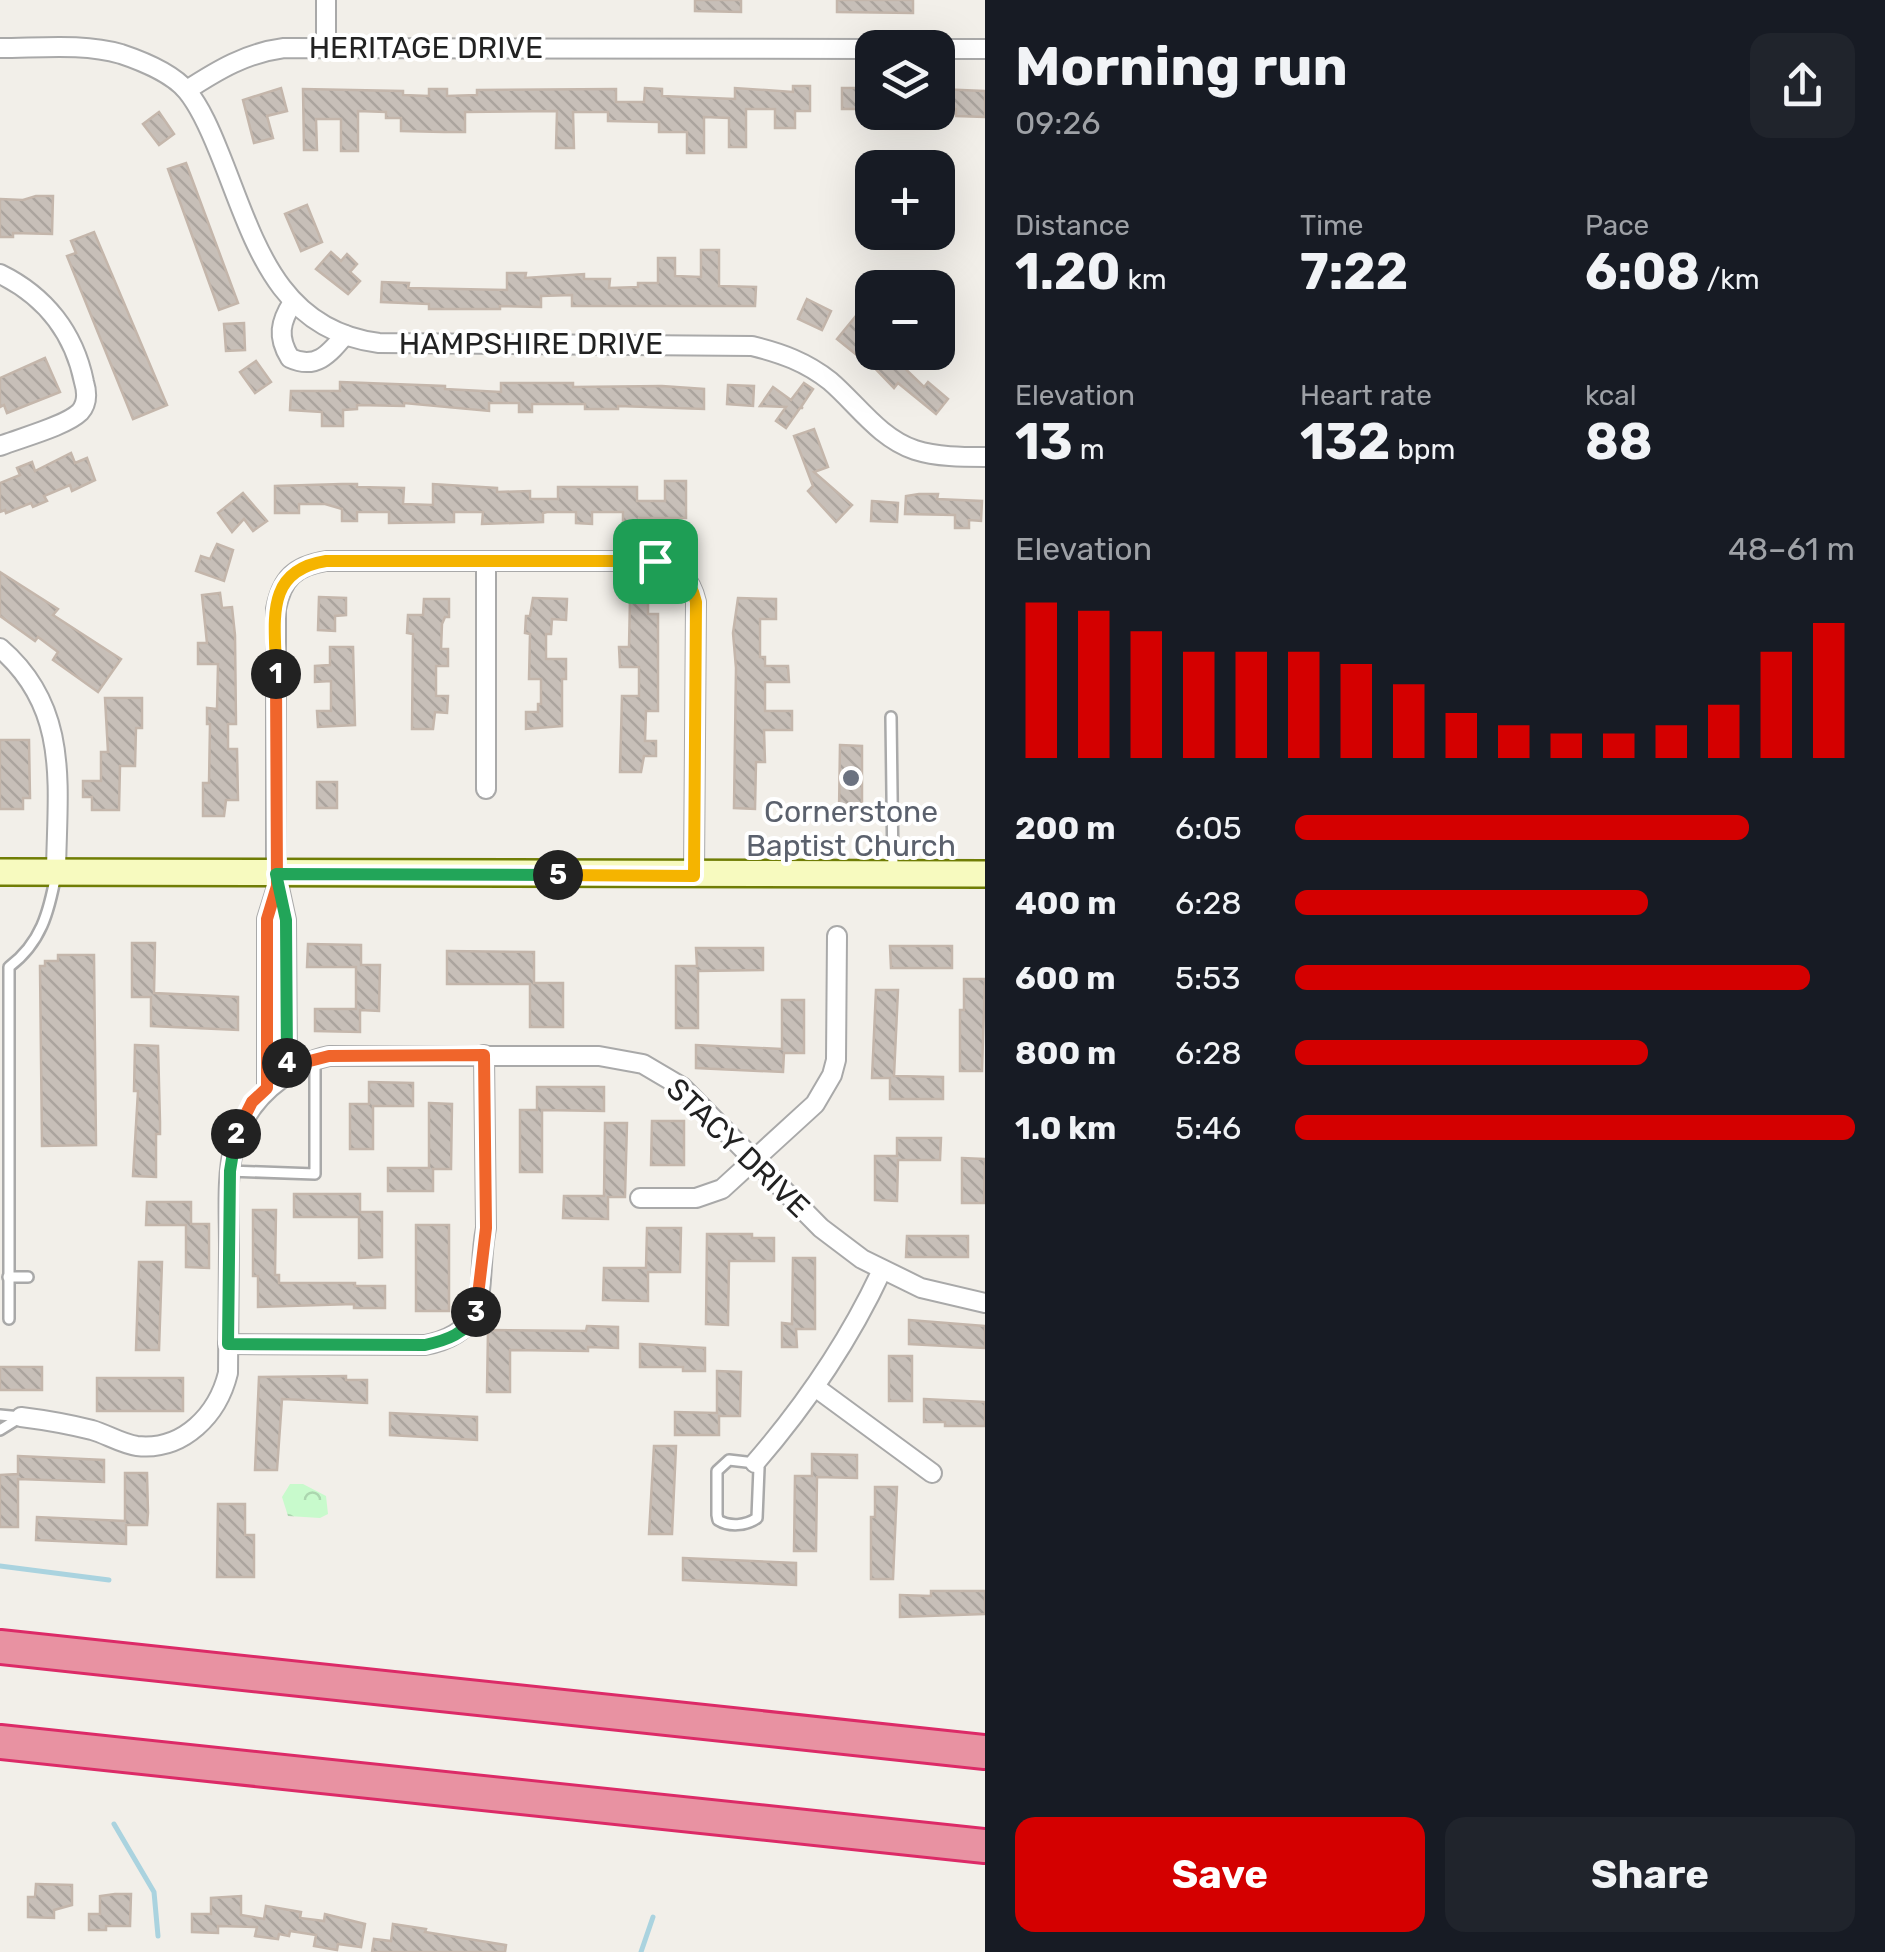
<!DOCTYPE html>
<html lang="en">
<head>
<meta charset="utf-8">
<style>
  body { margin:0; font-family:Rubik,sans-serif; background:#20242c; color:#f1f3f6; height:100vh; display:flex; flex-direction:column; font-size:38px; white-space:nowrap }
  * { box-sizing:border-box; margin:0 }
  p { font-size:32px; color:#9ea1a6 }
  .icon { flex:none; width:55px; height:55px; fill:none; stroke:currentColor; stroke-width:2; stroke-linecap:round; stroke-linejoin:round }
  .map { position:relative; flex:1; overflow:hidden }
  .side { display:flex; flex-direction:column; background:#171b24; width:900px }
  .side>* { flex:none }
  .buttons { position:absolute; left:855px; top:30px; display:grid; gap:20px }
  .buttons a { display:grid; place-items:center; width:100px; height:100px; border-radius:20px; background:#171b24; box-shadow:0 10px 40px #0002; font-size:50px }
  .pin { position:absolute; display:grid; place-items:center; width:85px; height:85px; color:#fff; margin:-42px; border-radius:20px; box-shadow:0 5px 15px #0006 }
  .km { position:absolute; width:50px; height:50px; margin:-25px; border-radius:50%; background:#222; color:#fff; font-size:28px; line-height:50px; text-align:center }
  .round { display:grid; place-items:center; flex:none; width:105px; height:105px; border-radius:20px; background:#20242c }
  .head { display:flex; align-items:center; justify-content:space-between; height:170px; padding:0 30px }
  h1 { font-size:55px; font-weight:700; line-height:75px }
  .figures { display:grid; grid-template-columns:repeat(3,1fr); gap:15px; height:170px; padding:10px 30px }
  .figures div { display:grid; align-content:center }
  .figures b { font-size:50px; font-weight:700 }
  .figures small { font-size:28px; font-weight:400 }
  .figures p { font-size:28px }
  .chart { height:280px; padding:20px 30px }
  .chart p { display:flex; justify-content:space-between }
  .chart svg { width:100%; height:180px; margin-top:10px; stroke:#d40000; stroke-width:6 }
  .cta { display:flex; gap:20px; margin-top:auto; padding:20px 30px }
  .cta a { flex:1; height:115px; border-radius:20px; background:#d40000; color:#fff; font-size:40px; font-weight:700; line-height:115px; text-align:center }
  .cta a+a { background:#20242c; color:#f1f3f6 }
  ul { padding:0 30px; list-style:none; font-size:32px }
  li { display:grid; grid-template-columns:160px 120px 1fr; align-items:center; height:75px }
  li i { height:25px; border-radius:12px; background:#d40000 }
  main { display:flex; flex:1; min-height:0 }
  .map>svg:first-child { display:block }
  .park { fill:url(#park-crowns) }
  .lines { fill:none; stroke-linecap:round; stroke-linejoin:round }
  .stream { stroke:#aad3df; stroke-width:5 }
  .building { fill:url(#building-back-hatch); stroke:#c4b6ab; stroke-width:2.5 }
  .service-casing { stroke:#a9a9a9; stroke-width:14 }
  .minor-casing { stroke:#a9a9a9; stroke-width:22 }
  .secondary-casing { stroke:#707d05; stroke-width:30 }
  .motorway-casing { stroke:#dc2a67; stroke-width:38 }
  .service { stroke:#fff; stroke-width:9 }
  .minor { stroke:#fff; stroke-width:18 }
  .secondary { stroke:#f7fabf; stroke-width:25 }
  .motorway { stroke:#e892a2; stroke-width:32 }
  .split-1-casing { stroke:#fff; stroke-width:20 }
  .split-2-casing { stroke:#fff; stroke-width:20 }
  .split-3-casing { stroke:#fff; stroke-width:20 }
  .split-4-casing { stroke:#fff; stroke-width:20 }
  .split-5-casing { stroke:#fff; stroke-width:20 }
  .split-6-casing { stroke:#fff; stroke-width:20 }
  .split-1 { stroke:#f5b400; stroke-width:12 }
  .split-2 { stroke:#f0652b; stroke-width:12 }
  .split-3 { stroke:#22a559; stroke-width:12 }
  .split-4 { stroke:#f0652b; stroke-width:12 }
  .split-5 { stroke:#22a559; stroke-width:12 }
  .split-6 { stroke:#f5b400; stroke-width:12 }
  .worship-dot { fill:#6b7280; stroke:#fff; stroke-width:4 }
  .labels { text-anchor:middle; dominant-baseline:central; stroke-width:8; stroke-linejoin:round; paint-order:stroke }
  .street-label { font-size:30px; fill:#222; stroke:#fff }
  .worship-label { font-size:30px; fill:#5b616d; stroke:#fff }
</style>
</head>
<body>
<main>
<div class="map">
<svg width="985" height="1952" viewBox="0 0 985 1952">
  <defs>
    <pattern id="park-crowns" width="20" height="18" patternUnits="userSpaceOnUse" patternTransform="scale(2.5)"><rect width="20" height="18" fill="#c8facc"/><path d="M2 6a3 3 0 1 1 6 0M12 15a3 3 0 1 1 6 0" fill="none" stroke="#acd6af"/></pattern>
    <pattern id="building-back-hatch" width="6" height="6" patternUnits="userSpaceOnUse" patternTransform="scale(2.5)"><rect width="6" height="6" fill="#c7bfb8"/><path d="M-1 5l2 2M0 0l6 6M5-1l2 2" fill="none" stroke="#aba49e"/></pattern>
  </defs>
  <rect width="100%" height="100%" fill="#f2efe9"/>
  <path class="park" d="M290,1484H303L326,1496L328,1514L320,1518L288,1516L282,1497Z"/>
  <g class="lines">
    <g class="stream">
      <path d="M0,1566L109,1580"/>
      <path d="M114,1824L154,1892L158,1936"/>
      <path d="M641,1952L653,1917"/>
    </g>
  </g>
  <g class="building">
    <path d="M695,0H741V12L695,11Z"/>
    <path d="M837,0H913V13L837,12Z"/>
    <path d="M793,86H810V111H795V128H775V109H746V147H729V118L704,117V153H687V132H659V122L608,121V112H573L574,148H556L557,111L465,112V132H444L401,131V118H386V112L358,111V151H341V119H316L317,150H304L303,89L403,91V95L429,96V89H447V96L477,95V90L616,89V102H644L645,88L662,89V96L735,99V88L793,92Z"/>
    <path d="M281,88L287,111L267,116L273,138L254,143L243,100Z"/>
    <rect x="842" y="88" width="30" height="21"/>
    <path d="M938,89L985,91V117L956,116V109H938Z"/>
    <path d="M159,112L174,134L159,145L143,124Z"/>
    <path d="M186,163L238,303L219,310L168,169Z"/>
    <path d="M36,196H53L52,234L13,233V237H0V199L23,200Z"/>
    <path d="M307,205L322,242L301,251L285,214Z"/>
    <path d="M94,232L167,405L133,419L67,256L76,253L71,241Z"/>
    <path d="M701,250H719V286L756,287L755,306H572V295L541,296V307L500,306V309H429V304L381,302L382,282L409,283L408,288L507,290V273H526L525,278L584,274V279H610L609,288L638,287V283H658V258H675V276L701,277Z"/>
    <path d="M331,252L341,261L347,254L357,264L350,272L360,281L348,294L316,269Z"/>
    <path d="M807,299L831,311L822,330L798,319Z"/>
    <path d="M855,317L872,332L867,339L872,343V352H888L924,387L928,382L948,399L936,414L898,383L894,388L865,358L863,360L837,339Z"/>
    <path d="M244,323L245,350L226,351L224,324Z"/>
    <path d="M45,358L60,392L7,413L4,405L0,407V378Z"/>
    <path d="M256,361L271,382L255,393L240,372Z"/>
    <path d="M340,382L445,386V389L501,392V383H573V387L662,386L704,389V409L618,406V409H585V404H532V412H519V403H489V411L404,403V406L357,405V409L343,410V426H322V412L290,410L291,391H340Z"/>
    <path d="M804,383L813,389L801,407L803,408H800L786,428L776,421L786,407L760,406L773,387L791,400Z"/>
    <path d="M728,385L754,386L753,406L727,404Z"/>
    <path d="M814,429L828,467L814,472L852,505L836,522L808,491L813,486L794,436Z"/>
    <path d="M71,453L75,463L87,458L95,480L72,491L70,485L44,496L47,501L33,507L31,503L6,513L5,510L0,512V483L20,475L17,468L32,462L35,471Z"/>
    <path d="M665,481H686V518H639L638,523H623V512H592V524L576,523V512H547L543,513V522L482,524L483,512H454V522L389,523V512H357V521H342V509L325,504H299V513H275V486L342,484H357V487L404,488L403,504L433,505V484L497,488V492L530,491V499H558V487H637V501H665Z"/>
    <path d="M243,493L267,521L253,531L244,519L232,532L218,513Z"/>
    <path d="M919,494H938L937,499L982,501L981,521L969,520V528H955V515L905,514L906,496Z"/>
    <path d="M872,501L898,503L897,522L871,521Z"/>
    <path d="M217,544L233,550L224,581L196,571L201,556L210,559Z"/>
    <path d="M0,572L58,609L53,615L121,659L98,692L53,660L58,652L38,637L35,641L0,616Z"/>
    <path d="M220,593L222,608L232,607L235,635L236,724H228V749H237L238,800H226L224,816H203V783H209L210,724H207V708L217,709L218,664H198V643H207L202,595Z"/>
    <path d="M319,597L346,598V615L335,616V631L318,630Z"/>
    <path d="M533,598L567,599L566,620L552,619L551,634H546V659H566V679H562V726L526,729V712H538V704H541V679H529L530,634L525,633L526,616H530Z"/>
    <path d="M738,598L776,599V619H760V657H765V666H788L789,682H765V711H792V730H764L765,762H756L755,809L734,808L736,668L733,633Z"/>
    <path d="M424,599H449V617H445L442,624L441,649H448V666H436V696H448L447,713L435,712L433,729H412L413,634L407,633L408,615H423Z"/>
    <path d="M630,599H648V614H658V711H646L645,741H656V756H644L641,772H620L622,696H639V667H620L619,647H629Z"/>
    <path d="M330,647H353L355,725L318,727L317,711H331V681L315,682V666L330,665Z"/>
    <path d="M105,698H142V728H136L135,766H120L119,810H92V797H83V781H101V752H108Z"/>
    <path d="M0,740H29L30,798H23V809H0Z"/>
    <path d="M840,745L862,746V811H839Z"/>
    <rect x="317" y="782" width="20" height="26"/>
    <path d="M132,943H155L154,993L238,997V1030L151,1026V997H132Z"/>
    <path d="M308,944L361,945V965H380L379,1011L360,1010V1032L315,1031V1009H356V967H307Z"/>
    <path d="M890,946H952V968H891Z"/>
    <path d="M696,948H763V970L698,971V1028H676V966H697Z"/>
    <path d="M447,951L534,952V983H563V1027H530V984H447Z"/>
    <path d="M58,955H94L96,1145L42,1146L40,966H45V961H58Z"/>
    <path d="M964,979H985L982,1071H960V1010H964Z"/>
    <path d="M876,990H898L894,1076L943,1077V1099H890V1078H872Z"/>
    <path d="M782,1000H804V1053H784L783,1072L696,1068V1045L782,1049Z"/>
    <path d="M135,1045L158,1046L160,1122V1134H156V1177L133,1176L138,1091H134Z"/>
    <path d="M369,1082L413,1083V1106H373V1149H350V1104H369Z"/>
    <path d="M537,1087H604V1111L542,1110V1172H520V1110H537Z"/>
    <path d="M429,1103L452,1104L451,1169H433V1191H388V1168H429Z"/>
    <path d="M652,1121H684V1165H651Z"/>
    <path d="M605,1123H627L625,1197H608V1219L563,1218L564,1196H604Z"/>
    <path d="M897,1138H941L940,1160H898L897,1201L875,1200V1156H897Z"/>
    <path d="M962,1158L985,1159L984,1203H962Z"/>
    <path d="M294,1194H360V1212H382V1257L359,1258V1217H294Z"/>
    <path d="M147,1202H191V1224H209V1268L186,1267V1225H146Z"/>
    <path d="M253,1210H276L275,1275H279V1283H355V1286H385V1308H354V1304L258,1307V1276H253Z"/>
    <rect x="416" y="1225" width="33" height="86"/>
    <path d="M647,1228H681L680,1272H648V1301L603,1300L604,1268H646Z"/>
    <path d="M707,1234H752V1238H774V1261H729L728,1325L706,1324Z"/>
    <path d="M907,1236H968V1257H906Z"/>
    <path d="M793,1258H815V1329H796L797,1347H782V1323L792,1324Z"/>
    <path d="M139,1262H162L159,1350H136Z"/>
    <path d="M909,1320L985,1326V1348L909,1344Z"/>
    <path d="M587,1326L618,1327V1348L588,1347V1351L510,1350V1392H487L488,1330L586,1331Z"/>
    <path d="M640,1344L705,1348V1371H683V1367H640Z"/>
    <rect x="889" y="1356" width="23" height="45"/>
    <rect x="0" y="1367" width="42" height="23"/>
    <path d="M717,1371L741,1372L740,1416H719V1435H675V1412L717,1413Z"/>
    <path d="M346,1376V1380H367V1403L282,1399L277,1470H255L259,1377Z"/>
    <rect x="97" y="1378" width="86" height="33"/>
    <path d="M924,1399L985,1402V1426H945V1422H924Z"/>
    <path d="M390,1413L477,1417V1440L390,1435Z"/>
    <path d="M654,1446H676L672,1534H649Z"/>
    <path d="M812,1454L857,1455V1478L817,1477L816,1551H794L795,1476H812Z"/>
    <path d="M18,1456L104,1460V1482L18,1479V1527H0V1475L18,1474Z"/>
    <path d="M125,1473H147L148,1513L147,1525H126V1544L36,1540L37,1517L125,1521Z"/>
    <path d="M875,1487H897L893,1579H871V1517H875Z"/>
    <path d="M218,1504H245V1535H254V1577H217Z"/>
    <path d="M683,1558L796,1563V1585L683,1580Z"/>
    <path d="M931,1591H985V1614L900,1617V1595L931,1596Z"/>
    <path d="M36,1884L72,1885V1905L54,1910V1918L28,1917V1897H35Z"/>
    <path d="M115,1894H131L130,1926H106V1930H89V1914H100V1896Z"/>
    <path d="M241,1896V1915L264,1919L266,1906L301,1912L300,1918L324,1921L325,1914L365,1924L361,1947L338,1944L337,1950L314,1946L316,1935L290,1931L289,1936L279,1934L278,1939L255,1936L257,1927L218,1926V1933L192,1932V1914H211V1898Z"/>
    <path d="M393,1924L426,1929L425,1932L506,1945L505,1952H372L374,1939L391,1941Z"/>
  </g>
  <g class="lines">
    <g class="service-casing">
      <g id="service">
        <path d="M891,717L893,870"/>
        <path d="M229,1171L315,1174V1061"/>
        <path d="M8,1277H28"/>
        <path d="M9,1319V967C41,943 49,912 56,874"/>
        <path d="M0,1415L21,1417"/>
        <path d="M0,1430L21,1417"/>
        <path d="M729,1460L755,1463L759,1468L757,1518C746,1526 729,1527 718,1520L717,1515V1471Z"/>
      </g>
    </g>
    <g class="minor-casing">
      <g id="minor">
        <path d="M0,48C39,48 84,43 121,54C142,61 173,74 187,91C201,108 211,132 219,152C253,235 274,330 379,343L752,346C781,353 806,362 830,381C857,404 879,438 915,450C937,457 962,457 985,457"/>
        <path d="M326,48V0"/>
        <path d="M938,49H985"/>
        <path d="M187,90C218,70 246,53 284,48L872,49"/>
        <path d="M0,274C45,296 74,333 84,382C87,392 88,403 80,412C66,426 20,438 0,446"/>
        <path d="M293,302C280,322 277,337 290,358C316,370 329,354 345,335"/>
        <path d="M0,648C71,709 57,787 56,872"/>
        <path d="M486,789V561"/>
        <path d="M287,1074L286,920L276,874V609C282,578 295,566 326,561H655C678,566 691,580 696,602L694,875"/>
        <path d="M267,1089V919L277,887"/>
        <path d="M640,1198H696L722,1189L815,1104L832,1075L836,1060L837,936"/>
        <path d="M228,1344L425,1345C496,1331 475,1282 486,1228L484,1055"/>
        <path d="M815,1387L932,1473"/>
        <path d="M21,1417C45,1420 68,1424 92,1430C106,1434 122,1444 137,1446C184,1451 218,1414 228,1373C228,1331 229,1290 229,1248C229,1181 220,1123 281,1079C297,1067 310,1060 329,1056H599L643,1064L682,1087L821,1228L862,1259L921,1288L985,1303"/>
        <path d="M755,1463C806,1404 849,1341 882,1270"/>
      </g>
    </g>
    <g class="secondary-casing">
      <path id="secondary" d="M0,872L985,874"/>
    </g>
    <g class="motorway-casing">
      <g id="motorway">
        <path d="M0,1647L985,1752"/>
        <path d="M0,1742L985,1846"/>
      </g>
    </g>
    <use href="#service" class="service"/>
    <use href="#minor" class="minor"/>
    <use href="#secondary" class="secondary"/>
    <use href="#motorway" class="motorway"/>
  </g>
  <g class="lines">
    <g class="split-1-casing">
      <path id="split-1" d="M276,674C276,624 262,571 326,561H655"/>
    </g>
    <g class="split-2-casing">
      <path id="split-2" d="M236,1134L252,1102L267,1088V919L277,886L276,674"/>
    </g>
    <g class="split-3-casing">
      <path id="split-3" d="M236,1134L230,1171L228,1344L425,1345C447,1340 466,1334 476,1312"/>
    </g>
    <g class="split-4-casing">
      <path id="split-4" d="M287,1063V1074L302,1063L329,1056L484,1055L486,1228L476,1312"/>
    </g>
    <g class="split-5-casing">
      <path id="split-5" d="M287,1063L286,920L276,874L558,875"/>
    </g>
    <g class="split-6-casing">
      <path id="split-6" d="M558,875L694,876L696,602C691,580 678,565 655,561"/>
    </g>
    <use href="#split-1" class="split-1"/>
    <use href="#split-2" class="split-2"/>
    <use href="#split-3" class="split-3"/>
    <use href="#split-4" class="split-4"/>
    <use href="#split-5" class="split-5"/>
    <use href="#split-6" class="split-6"/>
  </g>
  <circle class="worship-dot" cx="851" cy="778" r="10"/>
  <g class="labels">
    <g class="street-label">
      <text x="426" y="48">HERITAGE DRIVE</text>
      <text x="531" y="344">HAMPSHIRE DRIVE</text>
      <text transform="translate(738 1148) rotate(44)">STACY DRIVE</text>
    </g>
    <g class="worship-label">
      <text x="851" y="812">Cornerstone<tspan x="851" dy="34">Baptist Church</tspan></text>
    </g>
  </g>
</svg>
<div class="buttons">
<a><svg class="icon" aria-label="layers" viewBox="0 0 24 24"><path d="M12 4l9 5-9 5-9-5zM3 14l9 5 9-5"/></svg></a>
<a>+</a>
<a>−</a>
</div>
<div class="pin" style="left:655px;top:561px;background:#1e9e55"><svg class="icon" aria-label="arrive" viewBox="0 0 24 24"><path d="M6 21V4h12l-3 4 3 4H6"/></svg></div>
<b class="km" style="left:276px;top:674px">1</b>
<b class="km" style="left:236px;top:1134px">2</b>
<b class="km" style="left:476px;top:1312px">3</b>
<b class="km" style="left:287px;top:1063px">4</b>
<b class="km" style="left:558px;top:875px">5</b>
</div>
<section class="side">
<div class="head"><div><h1>Morning run</h1><p>09:26</p></div><a class="round"><svg class="icon" aria-label="share" viewBox="0 0 24 24"><path d="M12 15V3M7 8l5-5 5 5M5 13v7h14v-7"/></svg></a></div>
<div class="figures">
<div><p>Distance</p><b>1.20<small> km</small></b></div>
<div><p>Time</p><b>7:22</b></div>
<div><p>Pace</p><b>6:08<small> /km</small></b></div>
</div>
<div class="figures">
<div><p>Elevation</p><b>13<small> m</small></b></div>
<div><p>Heart rate</p><b>132<small> bpm</small></b></div>
<div><p>kcal</p><b>88</b></div>
</div>
<div class="chart"><p><span>Elevation</span>48–61 m</p>
<svg viewBox="0 0 160 44" preserveAspectRatio="none"><path d="M5 44V6M15 44V8M25 44V13M35 44V18M45 44V18M55 44V18M65 44V21M75 44V26M85 44V33M95 44V36M105 44V38M115 44V38M125 44V36M135 44V31M145 44V18M155 44V11"/></svg>
</div>
<ul>
<li><b>200 m</b>6:05<i style="width:81%"></i></li>
<li><b>400 m</b>6:28<i style="width:63%"></i></li>
<li><b>600 m</b>5:53<i style="width:92%"></i></li>
<li><b>800 m</b>6:28<i style="width:63%"></i></li>
<li><b>1.0 km</b>5:46<i style="width:100%"></i></li>
</ul>
<div class="cta"><a>Save</a><a>Share</a></div>
</section>
</main>
</body>
</html>
